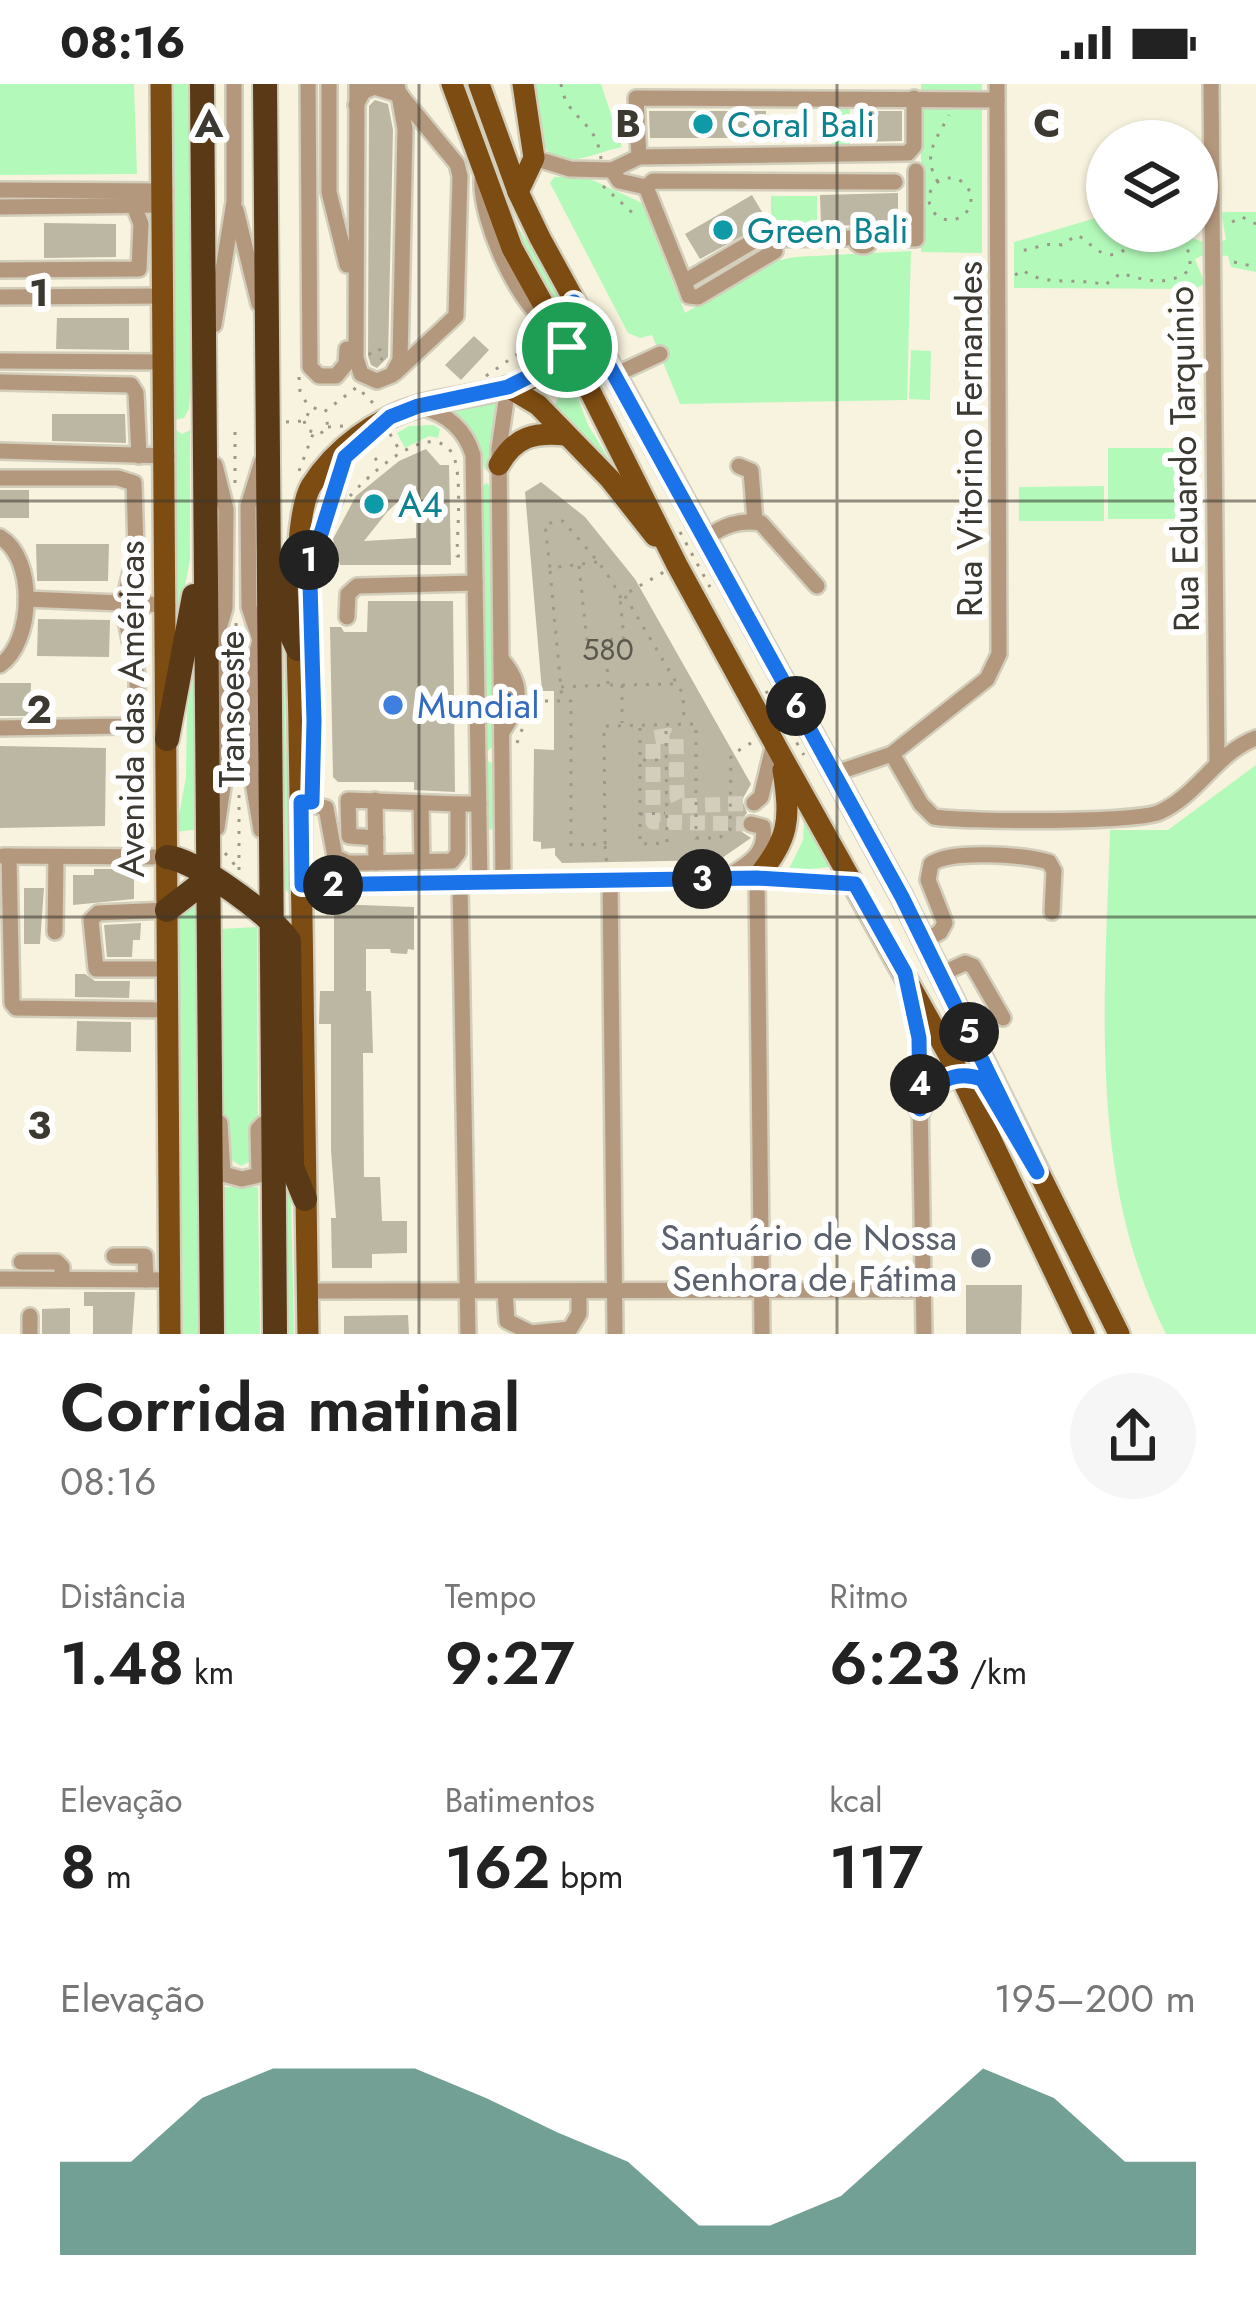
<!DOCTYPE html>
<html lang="pt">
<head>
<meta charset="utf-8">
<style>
  body { margin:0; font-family:Jost,sans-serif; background:#f6f6f6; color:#222; height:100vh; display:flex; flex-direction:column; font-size:45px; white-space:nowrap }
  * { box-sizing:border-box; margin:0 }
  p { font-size:39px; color:#767676 }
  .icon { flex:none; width:66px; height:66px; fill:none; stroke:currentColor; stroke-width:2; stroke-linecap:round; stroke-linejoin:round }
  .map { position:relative; height:1250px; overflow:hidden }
  .panel { display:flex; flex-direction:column; background:#fff; flex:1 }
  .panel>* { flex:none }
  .buttons { position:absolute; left:1086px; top:36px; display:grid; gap:24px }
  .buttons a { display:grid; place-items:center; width:132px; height:132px; border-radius:50%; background:#fff; box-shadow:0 3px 9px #0004; font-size:60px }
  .pin { position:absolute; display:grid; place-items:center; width:102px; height:102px; color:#fff; margin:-51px; border:6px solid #fff; border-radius:50%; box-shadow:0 3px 12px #0007 }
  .km { position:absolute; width:60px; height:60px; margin:-30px; border-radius:50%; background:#222; color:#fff; font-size:33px; line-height:60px; text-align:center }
  .round { display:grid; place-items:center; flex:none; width:126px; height:126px; border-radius:63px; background:#f6f6f6 }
  .overview { display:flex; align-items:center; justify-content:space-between; height:204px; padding:0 60px }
  h1 { font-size:66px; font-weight:600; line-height:90px }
  .stats { display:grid; grid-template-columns:repeat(3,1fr); gap:18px; height:204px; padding:12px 60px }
  .stats div { display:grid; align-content:center }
  .stats b { font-size:60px; font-weight:600 }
  .stats small { font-size:33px; font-weight:400 }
  .stats p { font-size:33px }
  .chart { height:336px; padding:24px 60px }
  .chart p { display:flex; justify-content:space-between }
  .chart svg { width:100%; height:216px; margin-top:12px; fill:#387968; opacity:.7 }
  .status { display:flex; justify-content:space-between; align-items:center; height:84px; padding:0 60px; background:#fff; direction:ltr }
  .status svg { height:33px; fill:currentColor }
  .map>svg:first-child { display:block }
  .green { fill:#b3faba }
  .building { fill:#bcb7a3; fill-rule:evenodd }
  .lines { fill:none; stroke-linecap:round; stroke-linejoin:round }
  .minor-tunnel { stroke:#d2cebb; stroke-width:15; stroke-dasharray:15 8; stroke-linecap:butt }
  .minor-casing { stroke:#d2cebb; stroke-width:20 }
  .major-casing { stroke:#d2cebb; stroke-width:26 }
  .highway-casing { stroke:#d2cebb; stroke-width:28 }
  .path { stroke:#9c998a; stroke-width:3; stroke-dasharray:3 9; stroke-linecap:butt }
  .minor { stroke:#b4987d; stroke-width:15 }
  .major { stroke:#7d4c12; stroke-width:21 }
  .highway { stroke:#593916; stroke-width:24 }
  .route-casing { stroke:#fff; stroke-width:24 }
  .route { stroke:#1a73e8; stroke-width:15 }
  .grid { fill:none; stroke:#3b3931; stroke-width:3; stroke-opacity:0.55 }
  .culture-dot { fill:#0f9aa8; stroke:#fff; stroke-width:4.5 }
  .shop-dot { fill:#3f7fe0; stroke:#fff; stroke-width:4.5 }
  .worship-dot { fill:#6b7280; stroke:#fff; stroke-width:4.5 }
  .labels { text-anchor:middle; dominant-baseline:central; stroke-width:12; stroke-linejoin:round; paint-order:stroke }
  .number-label { font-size:30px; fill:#5b584e }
  .culture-label { font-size:36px; fill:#0d838f; stroke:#fff; text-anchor:start }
  .street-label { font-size:36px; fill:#3b3931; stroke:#fff }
  .shop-label { font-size:36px; fill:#366cbe; stroke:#fff; text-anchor:start }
  .worship-label { font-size:36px; fill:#5b616d; stroke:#fff; text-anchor:end }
  .grid-label { font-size:39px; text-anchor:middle; font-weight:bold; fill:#3b3931; stroke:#fff; stroke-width:12; stroke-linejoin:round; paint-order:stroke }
</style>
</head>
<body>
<div class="status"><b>08:16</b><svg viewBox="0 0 49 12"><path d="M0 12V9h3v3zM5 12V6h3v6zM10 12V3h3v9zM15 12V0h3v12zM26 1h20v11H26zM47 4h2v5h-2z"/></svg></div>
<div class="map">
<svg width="1256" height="1250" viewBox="0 0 1256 1250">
  <rect width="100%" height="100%" fill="#f8f3de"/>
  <g class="green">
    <path d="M0,0H134L137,90L0,91Z"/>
    <path d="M172,0H193L196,236L189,325L184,334L175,336Z"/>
    <path d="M459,0H469L511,132L565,217V243L539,205Z"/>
    <path d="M534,0H601L622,63C596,68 579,81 552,73L545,63Z"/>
    <path d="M921,0H982V169L921,168Z"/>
    <path d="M833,25H850V61H832Z"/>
    <path d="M584,92L642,119L685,229L768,179L794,173L911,167L907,316L680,320L652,251L640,254L628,249L550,99L554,93Z"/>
    <rect x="771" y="112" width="46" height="35"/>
    <path d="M1221,128H1256V188L1231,183L1228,172L1206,170L1195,175L1205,200L1194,205L1014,204V158L1106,131L1107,147H1174L1208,160L1226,156Z"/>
    <path d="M911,266L931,267L930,316L909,315Z"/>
    <path d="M565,301H573L588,341L622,396L552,326Z"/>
    <path d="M500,316L491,384L485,386L469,343L453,326Z"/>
    <path d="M434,341L440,345L438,354L429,352L405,364L397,349L409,342Z"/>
    <path d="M176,346L182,350L190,346V475L175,557Z"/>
    <rect x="1108" y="364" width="86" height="71"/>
    <path d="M487,399L491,403L494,661L488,667L484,662L482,402Z"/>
    <path d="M1104,402V437H1019V403Z"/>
    <path d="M278,515L283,539L286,664L293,732L291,811L277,798Z"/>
    <path d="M201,548L200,745L176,748L186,693L187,627Z"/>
    <path d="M488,677L494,680L495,740L491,746L484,742Z"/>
    <path d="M1256,681V1250H1166C1087,1093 1105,916 1110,746H1168Z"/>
    <path d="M804,737L832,783L788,787L803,756Z"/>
    <path d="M200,810L205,1250H183L179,837L188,815Z"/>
    <path d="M257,843L258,1039L251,1077L241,1082L227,1073L223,1039L221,845Z"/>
    <path d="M286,883L294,1250H283Z"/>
    <path d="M224,1103H258L260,1250H225Z"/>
  </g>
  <g class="building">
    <path d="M375,16L388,20L393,46L388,273L377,284L371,281L368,272L369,22Z"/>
    <path d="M649,27H766V54H650Z"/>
    <path d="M858,27H902V57L858,58Z"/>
    <path d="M898,109V142L821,141L820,111Z"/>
    <path d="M752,111L768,138L700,175L685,150Z"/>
    <path d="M44,139L116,140V173L44,174Z"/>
    <path d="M57,234H129V266L56,265Z"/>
    <path d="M474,252L489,266L461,296L445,281Z"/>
    <path d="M52,330H125L126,359L52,357Z"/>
    <path d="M426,365L440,381H449L451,481H340L333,455L356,412L399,377ZM416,401V454L364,457L387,428Z"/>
    <path d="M541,398L585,433L635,495L751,700L742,716L747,729L739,738L742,748L751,754L719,776L562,779L555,771V764L541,765V758L533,757L534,665L554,666V607H542L525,408Z"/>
    <rect x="0" y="406" width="29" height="28"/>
    <path d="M36,460H109L108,497H37Z"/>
    <path d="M368,517H453L455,708L414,706V698H338L333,693L330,543H341L344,548H367Z"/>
    <path d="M38,535L110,536L109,573L37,572Z"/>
    <path d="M240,585V695H236L235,586Z"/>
    <path d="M0,599H31L30,632H0Z"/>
    <path d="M0,662L106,664L105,742L0,744Z"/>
    <path d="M94,785H134V815L73,821V791H94Z"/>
    <path d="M24,804H44L40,860H24Z"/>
    <path d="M334,820L414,823V866L408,865L407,870L391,869L390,865H366V907H371L373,969H363L364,1093H380L382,1137H407V1169L372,1170V1184H332L331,1134H336L331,1066V940H319L320,907H334Z"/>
    <path d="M141,839L140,856H133L132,873H107L104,841Z"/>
    <path d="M75,890H85L95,897H130L129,914L75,913Z"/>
    <path d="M77,937L131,938V968L76,967Z"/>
    <path d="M966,1201H1022L1021,1250H966Z"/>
    <path d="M84,1208H135L132,1250H93V1222H84Z"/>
    <path d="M70,1224V1250H42V1225Z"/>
    <path d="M408,1231L409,1250H344V1232Z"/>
  </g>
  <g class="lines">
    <path class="minor-tunnel" d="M751,740L653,738V654L669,651L676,654L677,714L681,722L754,719"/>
    <g class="minor-casing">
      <g id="minor">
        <path d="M308,0L310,283L319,292H336L346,280L347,265"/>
        <path d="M329,0V108L347,181"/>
        <path d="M357,0L356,274L361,290L377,297L392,291L400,276L405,45L397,0"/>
        <path d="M1211,0L1217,676"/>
        <path d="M356,21L363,8L374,3L401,11"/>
        <path d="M639,73L636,14L997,16"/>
        <path d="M534,74L570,85L612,86L639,73L908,69L914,62V14"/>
        <path d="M612,86L619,97L646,103L653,97L895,98"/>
        <path d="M482,95C480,137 518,223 555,246"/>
        <path d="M646,103L684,198L757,155L847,154"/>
        <path d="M0,106L165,107"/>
        <path d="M0,123L165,121"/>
        <path d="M236,126L259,220"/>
        <circle cx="863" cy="154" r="8"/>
        <path d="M879,154L916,155V87"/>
        <path d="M0,186L139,185L141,140L134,122"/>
        <path d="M684,198L689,212L698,213L775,167"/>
        <path d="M0,213L165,212"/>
        <path d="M214,241L234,118V0"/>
        <path d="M0,277L166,278"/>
        <path d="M395,289L456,232L460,92L457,80L402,13"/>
        <path d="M617,290L660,270"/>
        <path d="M0,298L131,301L136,309L139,372"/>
        <path d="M421,323C447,330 465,345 473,371L480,799"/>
        <path d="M0,367L167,372"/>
        <path d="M215,381L226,425L225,524L214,562L223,586L225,689L217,744"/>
        <path d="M739,382L751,387L755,437"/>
        <path d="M0,394H118L134,399L136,466L123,521L137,591V624L131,639L123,642L0,644"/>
        <path d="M0,453C37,475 33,559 0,581"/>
        <path d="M706,454C723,442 739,435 761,439L817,502"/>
        <path d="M328,480L319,449L335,415L345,373L352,367"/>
        <path d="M26,515L168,521"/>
        <path d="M347,533L348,510L357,502L475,499"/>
        <path d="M501,575C524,601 521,621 502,648"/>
        <path d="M892,670L921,720L934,733C966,738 1135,739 1160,728C1199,710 1216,669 1256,654"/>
        <path d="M833,690L892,670L987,595L999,570L997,0"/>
        <path d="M375,716L376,779"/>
        <path d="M301,718L326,724L335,773L348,779H362L452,777L458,769V720H479"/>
        <path d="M421,719L422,778"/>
        <path d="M754,719L761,713L774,659"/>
        <path d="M261,746L251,687L252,586L260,556L249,523L248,422L262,377"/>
        <path d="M376,754L349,752L348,716L458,720"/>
        <path d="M3,772L167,773"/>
        <path d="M9,772L12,919L16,924L168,926"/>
        <path d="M727,793C747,781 768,770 763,743L751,740"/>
        <path d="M757,794L762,1250"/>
        <path d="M610,796L615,1250"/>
        <path d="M503,798L499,365L508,303"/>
        <path d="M460,799L468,1250"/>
        <path d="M302,801L757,794L855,800"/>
        <path d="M167,826L98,829L91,836L96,885H168"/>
        <path d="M55,848L56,773"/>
        <path d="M924,857L940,848L945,839L928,796L931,780C950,765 1025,771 1049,778L1054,787L1052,828"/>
        <path d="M941,890L965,879L973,882L1003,934"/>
        <path d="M912,916L919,954L924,1250"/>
        <path d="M220,1039L223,1090L242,1095L259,1091L258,1045L263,1040"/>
        <path d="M114,1172H145L146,1196"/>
        <path d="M21,1178H57L62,1183V1195"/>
        <path d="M0,1195L171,1196"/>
        <path d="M308,1207L925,1206"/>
        <path d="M505,1207L507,1237L531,1249L570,1245L579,1230V1207"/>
        <path d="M30,1232V1250"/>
      </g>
    </g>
    <g class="major-casing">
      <g id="major">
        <path d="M161,0L170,1250"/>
        <path d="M452,0L512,164L578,283L677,481L782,673L960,991L1084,1250"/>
        <path d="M479,0L518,108L540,154L902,813L1119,1250"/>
        <path d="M518,108L534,74L523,0"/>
        <path d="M508,303L538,321L610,395L655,452"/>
        <path d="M499,381C515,352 535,348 566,351"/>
        <path d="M757,794C789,753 791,738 783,686"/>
        <path d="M920,1025C930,1003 945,991 971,991"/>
        <path d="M308,1250C306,1049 302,848 299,647C299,596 289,440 311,402C335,364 376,334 419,322C465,308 553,311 570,254"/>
      </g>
    </g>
    <g class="highway-casing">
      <g id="highway">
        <path d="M202,0L212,1250"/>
        <path d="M265,0L275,1250"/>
        <path d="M282,486L291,550L298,565"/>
        <path d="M167,655L194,512"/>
        <path d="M167,773C196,776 273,832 289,857L292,1083L305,1115"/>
        <path d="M167,826L209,794"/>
      </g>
    </g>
    <g class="path">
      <path d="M561,0C567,38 596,33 601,75"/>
      <circle cx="950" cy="115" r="21"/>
      <path d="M938,98C921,71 937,55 949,31"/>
      <path d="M603,102L637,133"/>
      <path d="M1232,138L1242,133L1256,140"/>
      <path d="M1234,178L1256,183"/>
      <path d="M1015,191L1023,186C1043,203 1078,193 1105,201L1121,189C1144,197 1172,203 1190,185V170L1181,156L1172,154L1161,163L1148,151C1133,155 1121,177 1103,169C1093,165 1087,156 1077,151L1062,161C1043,157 1029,169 1015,166"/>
      <path d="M369,271L374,265L381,266L384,272L380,277"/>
      <path d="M486,292L519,269"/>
      <path d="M299,293L300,308L309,323"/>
      <path d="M304,337L307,346L320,350L328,343L325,329"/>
      <path d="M286,338L304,337L312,323L324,328L357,303L375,321"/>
      <path d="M328,343L343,342"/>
      <path d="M390,350L400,367"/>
      <path d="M367,365L380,380"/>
      <path d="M299,387L313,350"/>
      <path d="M235,399V341"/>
      <path d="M350,412C366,394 429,333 452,369C463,387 457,449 457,472H461"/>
      <path d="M680,448L710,503"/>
      <path d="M597,478L550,484L545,440L563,437C583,461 607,484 620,513L664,488"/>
      <path d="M579,482L587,557L604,556"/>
      <path d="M550,487L562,615"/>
      <path d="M625,512L683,610L684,637"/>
      <path d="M236,539L238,584"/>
      <path d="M610,601H622V639"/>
      <path d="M622,601L674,600"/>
      <path d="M561,603L608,601L606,556L624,554L620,515"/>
      <path d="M766,607L804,671"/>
      <path d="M533,617H571V761L605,760L604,642L696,640V754H719L730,746L731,671L756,656"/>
      <path d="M640,644V760L667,759L666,643"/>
      <path d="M517,659L524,640"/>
      <path d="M643,676H664"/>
      <path d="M640,730L665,729"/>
      <path d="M605,762L607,782"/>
      <path d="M225,769L238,785"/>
      <path d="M239,786V704"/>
    </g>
    <use href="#minor" class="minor"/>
    <use href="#major" class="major"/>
    <use href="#highway" class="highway"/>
  </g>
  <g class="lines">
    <g class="route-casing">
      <path id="route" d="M574,218L902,813L1037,1088L982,995C953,985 932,999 920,1025L919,954L905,889L855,800L757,794L302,801L301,718H312L314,637L309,465L319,456L345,373L390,333L418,322L508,303L550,282L567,263Z"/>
    </g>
    <use href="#route" class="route"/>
  </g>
  <path class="grid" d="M419,0V1250M837,0V1250M0,417H1256M0,833H1256"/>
  <g class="culture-dot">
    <circle cx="703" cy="40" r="12"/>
    <circle cx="723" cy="146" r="12"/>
    <circle cx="374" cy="420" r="12"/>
  </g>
  <circle class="shop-dot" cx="393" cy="621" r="12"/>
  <circle class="worship-dot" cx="981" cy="1174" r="12"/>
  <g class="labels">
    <g class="number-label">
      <text x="608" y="565">580</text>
    </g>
    <g class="culture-label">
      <text x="727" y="40">Coral Bali</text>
      <text x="747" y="146">Green Bali</text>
      <text x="398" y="420">A4</text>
    </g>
    <g class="street-label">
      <text transform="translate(969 355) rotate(-90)">Rua Vitorino Fernandes</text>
      <text transform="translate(1183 375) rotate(-91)">Rua Eduardo Tarquínio</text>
      <text transform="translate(131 625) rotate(-90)">Avenida das Américas</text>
      <text transform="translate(231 625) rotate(-90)">Transoeste</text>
    </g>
    <g class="shop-label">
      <text x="417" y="621">Mundial</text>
    </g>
    <g class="worship-label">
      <text x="957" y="1153">Santuário de Nossa<tspan x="957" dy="41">Senhora de Fátima</tspan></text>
    </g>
  </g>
  <g class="grid-label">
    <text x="209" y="53">A</text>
    <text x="628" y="53">B</text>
    <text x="1047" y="53">C</text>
    <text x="39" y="222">1</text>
    <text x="39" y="639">2</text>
    <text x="39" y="1055">3</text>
  </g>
</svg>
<div class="buttons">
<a><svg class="icon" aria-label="layers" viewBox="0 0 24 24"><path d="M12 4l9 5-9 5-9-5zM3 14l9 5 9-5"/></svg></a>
</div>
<div class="pin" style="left:567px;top:263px;background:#1e9e55"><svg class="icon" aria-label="arrive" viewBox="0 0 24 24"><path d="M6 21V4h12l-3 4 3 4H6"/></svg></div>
<b class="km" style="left:309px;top:476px">1</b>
<b class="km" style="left:333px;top:801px">2</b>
<b class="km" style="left:702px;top:795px">3</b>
<b class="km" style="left:920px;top:1000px">4</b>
<b class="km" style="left:969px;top:948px">5</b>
<b class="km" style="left:796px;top:622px">6</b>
</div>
<section class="panel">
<div class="overview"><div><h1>Corrida matinal</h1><p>08:16</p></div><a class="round"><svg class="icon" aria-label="share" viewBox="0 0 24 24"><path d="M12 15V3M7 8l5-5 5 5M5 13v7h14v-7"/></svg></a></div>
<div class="stats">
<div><p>Distância</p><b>1.48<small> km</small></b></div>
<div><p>Tempo</p><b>9:27</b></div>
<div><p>Ritmo</p><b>6:23<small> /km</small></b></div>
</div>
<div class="stats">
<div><p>Elevação</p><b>8<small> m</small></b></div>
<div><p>Batimentos</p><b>162<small> bpm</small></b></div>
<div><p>kcal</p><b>117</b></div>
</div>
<div class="chart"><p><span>Elevação</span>195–200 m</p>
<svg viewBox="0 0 160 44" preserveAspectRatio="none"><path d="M0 44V25L10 25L20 12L30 6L40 6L50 6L60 12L70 19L80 25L90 38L100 38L110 32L120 19L130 6L140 12L150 25L160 25V44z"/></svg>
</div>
</section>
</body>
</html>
